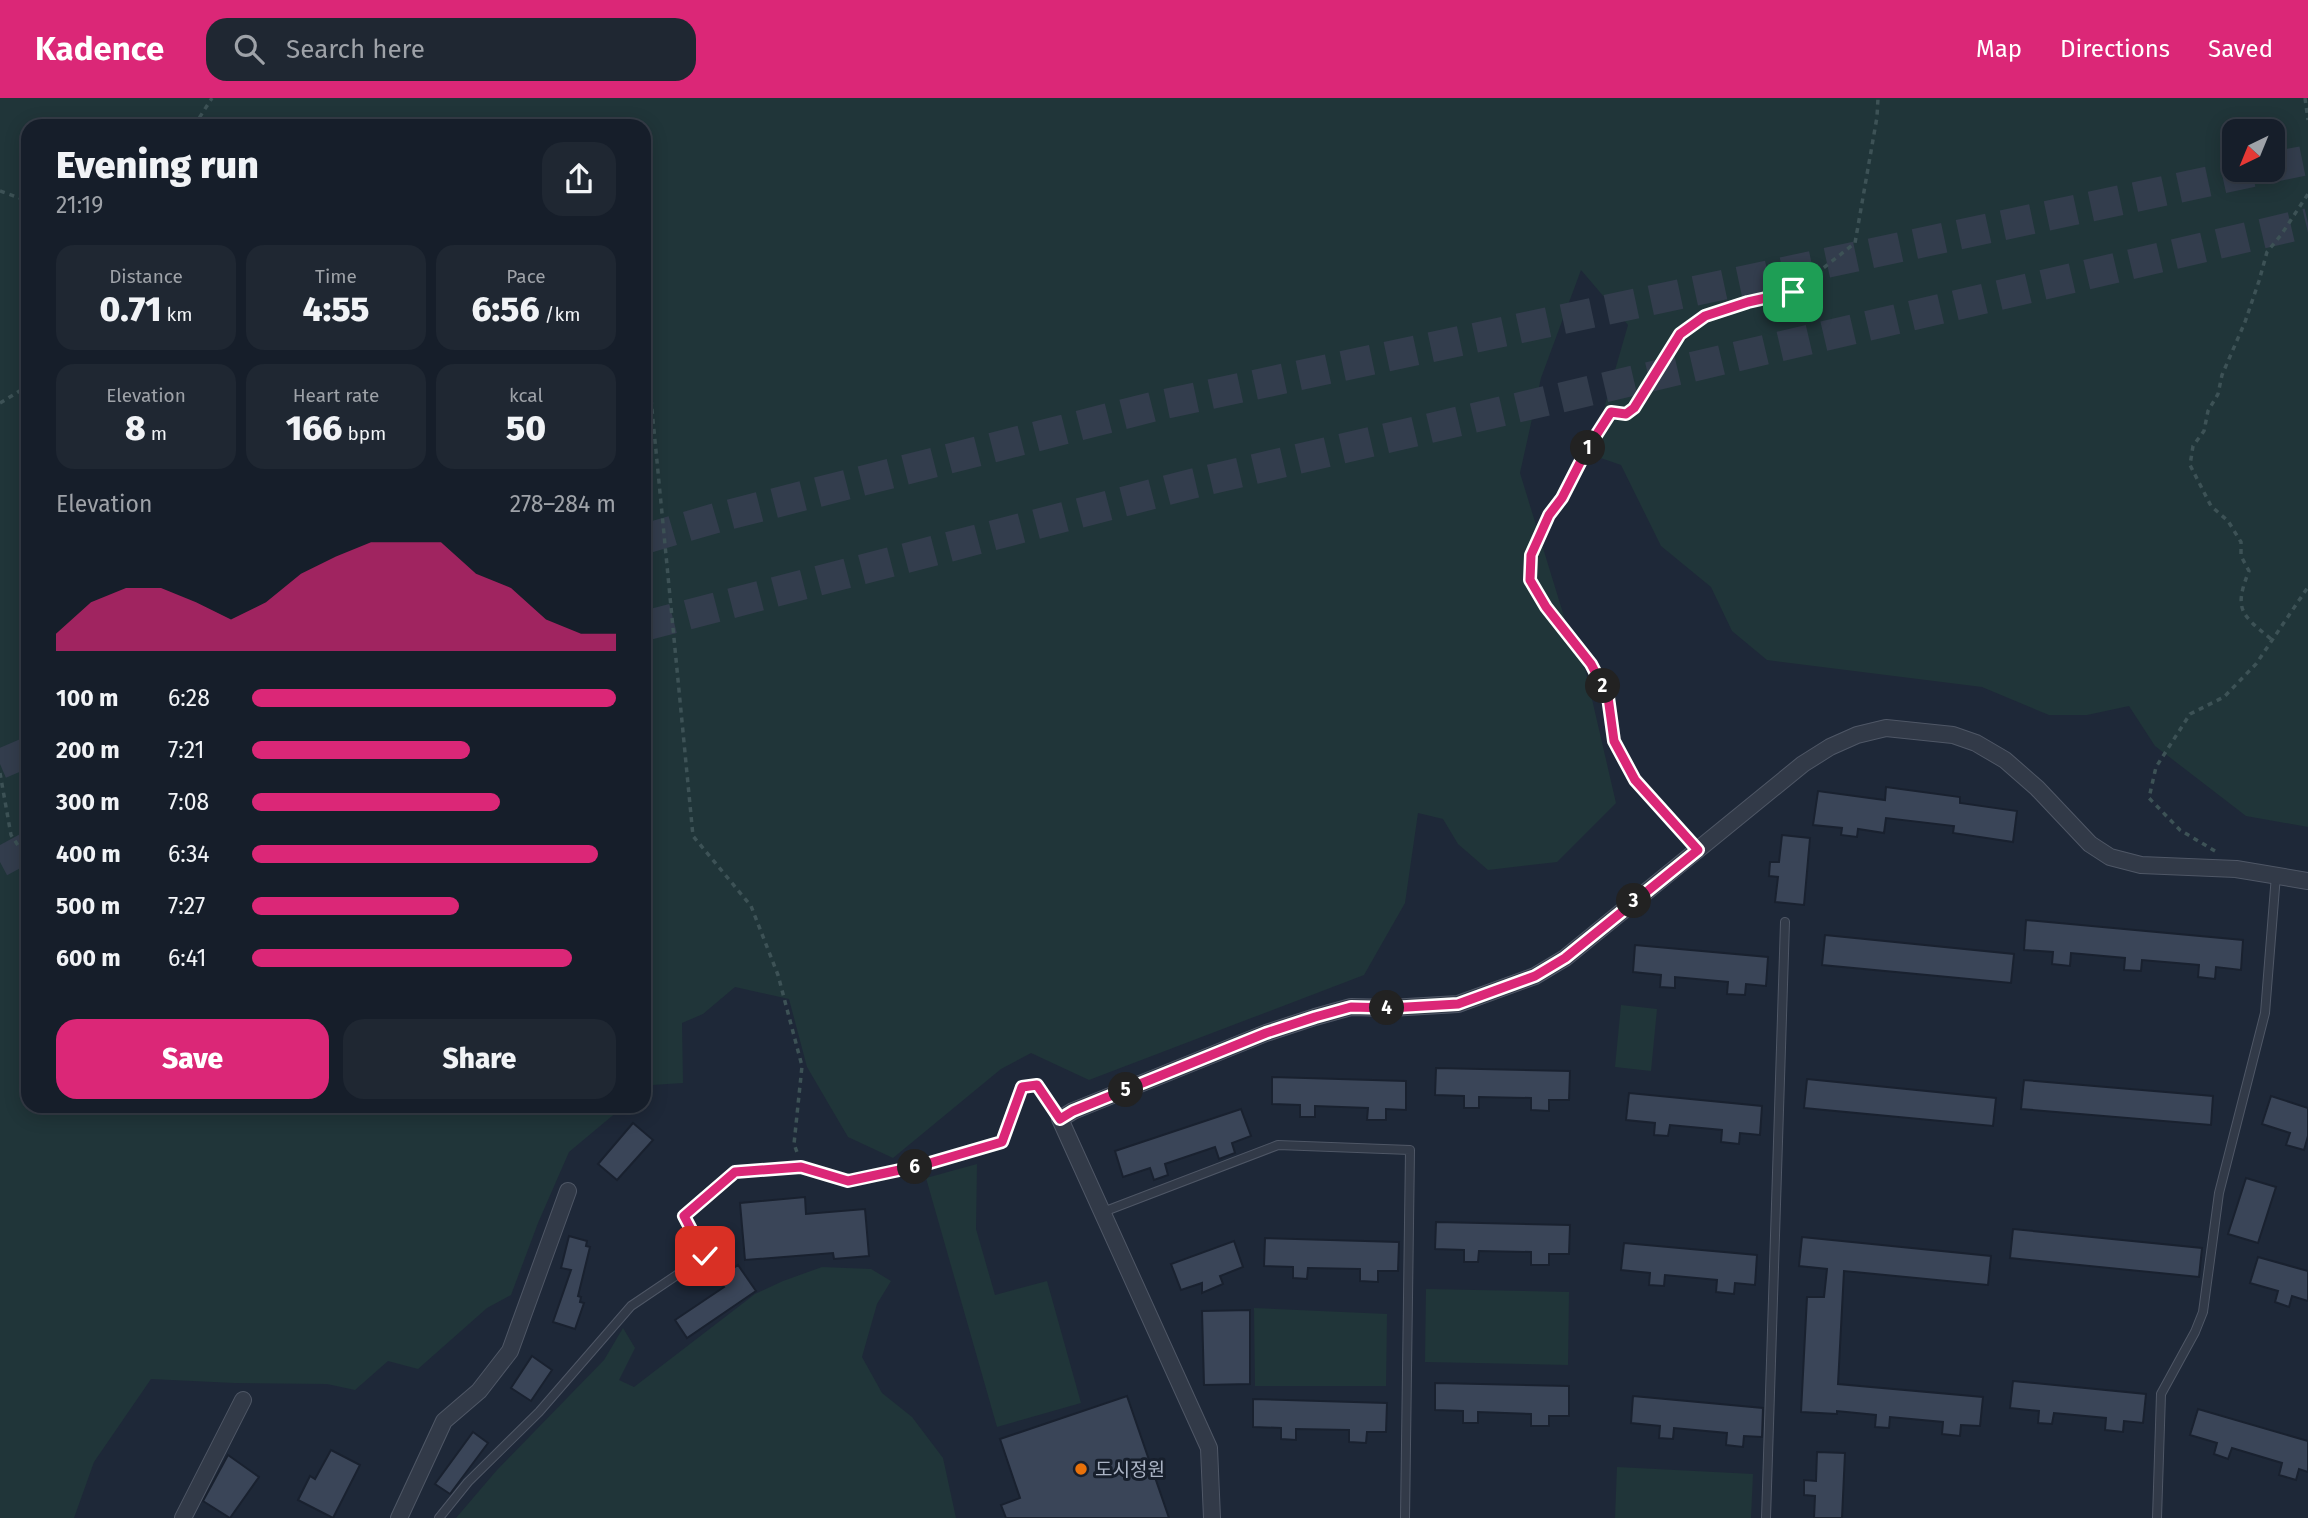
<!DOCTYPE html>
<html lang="en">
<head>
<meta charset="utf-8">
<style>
  body { margin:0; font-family:"Fira Sans","Noto Sans KR",sans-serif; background:#1f2732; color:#f1f3f6; height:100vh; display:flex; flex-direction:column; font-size:26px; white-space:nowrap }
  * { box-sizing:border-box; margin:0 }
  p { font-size:23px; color:#9ea2a8 }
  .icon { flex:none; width:38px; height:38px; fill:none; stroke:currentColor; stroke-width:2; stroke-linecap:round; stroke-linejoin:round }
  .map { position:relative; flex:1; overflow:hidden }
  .panel { position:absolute; left:21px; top:21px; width:630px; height:994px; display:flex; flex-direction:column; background:#161e2a; border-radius:21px; box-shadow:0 4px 18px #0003,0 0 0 2px #353c47 }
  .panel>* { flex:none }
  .needle { width:46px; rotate:223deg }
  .tools { position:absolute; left:2222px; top:21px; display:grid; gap:14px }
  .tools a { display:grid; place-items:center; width:63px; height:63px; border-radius:14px; background:#161e2a; box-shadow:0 4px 18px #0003,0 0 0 2px #353c47; font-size:35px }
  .pin { position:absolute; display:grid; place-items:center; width:60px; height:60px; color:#fff; margin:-30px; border-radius:14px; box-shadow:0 4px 10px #0006 }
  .km { position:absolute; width:35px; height:35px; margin:-18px; border-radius:50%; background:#222; color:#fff; font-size:19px; line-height:35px; text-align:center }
  .round { display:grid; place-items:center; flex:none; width:74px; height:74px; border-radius:21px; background:#1f2732 }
  .head { display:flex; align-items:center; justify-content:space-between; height:119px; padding:0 35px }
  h1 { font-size:38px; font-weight:800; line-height:52px }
  .metrics { display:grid; grid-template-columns:repeat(3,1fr); gap:10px; height:119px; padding:7px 35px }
  .metrics div { display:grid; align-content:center; border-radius:18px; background:#1f2732; text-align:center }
  .metrics b { font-size:35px; font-weight:800 }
  .metrics small { font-size:19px; font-weight:400 }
  .metrics p { font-size:19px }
  .chart { height:196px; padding:14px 35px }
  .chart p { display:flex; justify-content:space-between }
  .chart svg { width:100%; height:126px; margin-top:7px; fill:#db2777; opacity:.7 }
  .button { display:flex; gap:14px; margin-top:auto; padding:14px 35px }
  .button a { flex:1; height:80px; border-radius:21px; background:#db2777; color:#fff; font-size:28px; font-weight:800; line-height:80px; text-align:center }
  .button a+a { background:#1f2732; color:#f1f3f6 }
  ul { padding:0 35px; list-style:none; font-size:23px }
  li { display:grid; grid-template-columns:112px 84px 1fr; align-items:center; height:52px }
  li i { height:18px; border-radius:9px; background:#db2777 }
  header { display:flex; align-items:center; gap:42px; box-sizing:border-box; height:98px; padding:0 35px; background:#db2777; color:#fff }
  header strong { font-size:33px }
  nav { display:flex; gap:38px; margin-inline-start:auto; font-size:24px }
  .search { width:490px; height:63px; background:#1f2732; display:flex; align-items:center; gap:18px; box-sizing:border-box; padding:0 24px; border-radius:21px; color:#9ea2a8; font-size:26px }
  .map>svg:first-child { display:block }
  .green { fill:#203539; fill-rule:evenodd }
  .building { fill:#3a4558; stroke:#19212f; stroke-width:2 }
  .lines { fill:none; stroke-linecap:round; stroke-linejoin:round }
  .highway-tunnel { stroke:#333d4d; stroke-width:30; stroke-dasharray:30 15; stroke-linecap:butt }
  .lane-casing { stroke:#4f5766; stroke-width:10 }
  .street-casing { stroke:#4f5766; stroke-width:18 }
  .path { stroke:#3d5256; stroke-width:3.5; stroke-dasharray:5 5; stroke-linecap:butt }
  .lane { stroke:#323a48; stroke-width:8 }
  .street { stroke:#323a48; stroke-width:16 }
  .route-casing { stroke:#fff; stroke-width:14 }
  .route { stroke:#db2777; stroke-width:9 }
  .food-dot { fill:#e8710a; stroke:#171f2c; stroke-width:2.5 }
  .labels { text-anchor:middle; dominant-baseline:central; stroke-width:6; stroke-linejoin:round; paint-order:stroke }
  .poi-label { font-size:19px; fill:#abb4c5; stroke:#171f2c; text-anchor:start }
</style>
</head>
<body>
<header>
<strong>Kadence</strong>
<div class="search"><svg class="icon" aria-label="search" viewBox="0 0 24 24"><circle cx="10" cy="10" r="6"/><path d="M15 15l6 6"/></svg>Search here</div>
<nav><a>Map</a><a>Directions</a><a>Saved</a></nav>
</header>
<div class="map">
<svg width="2308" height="1420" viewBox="0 0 2308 1420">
  <rect width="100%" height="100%" fill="#1e2838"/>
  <g class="green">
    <path d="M0,0H2308V729L2246,718L2155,648L2129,608L2087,617H2049L1982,589L1767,562L1732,533L1711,489L1661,448L1621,367L1595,358L1601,321L1628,227L1581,172L1541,280L1520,375L1566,525L1585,571L1616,705L1557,764L1488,772L1458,746L1443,721L1418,715L1405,805L1364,877L1089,982L1031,955L1001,971L893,1060L848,1039L807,969L789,901L735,889L703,916L682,925L683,985L652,987L644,993V28H28V1008H624L569,1054L538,1125L511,1197L487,1210L418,1271L388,1263L355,1292L327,1286L234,1285L151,1281L94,1364L74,1420H0ZM2235,33H2273V72H2235Z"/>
    <path d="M1621,907L1657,911L1651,973L1615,969Z"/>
    <path d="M977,1066L976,1131L995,1197L1047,1183L1081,1305L997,1329L926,1080Z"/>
    <path d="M822,1169L871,1171L891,1183L877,1206L862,1259L882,1295L912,1319L943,1360L956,1420H456L497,1372L604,1262L623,1230L635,1250L619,1282L634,1289L755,1196L783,1183Z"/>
    <path d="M1426,1191L1569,1194L1568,1267L1425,1264Z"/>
    <path d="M1254,1210L1387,1216L1386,1288H1255Z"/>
    <path d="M1617,1369L1753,1376L1751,1420H1615Z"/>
  </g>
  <g class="building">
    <path d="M1886,689L1960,699V705L2017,713L2013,744L1953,735L1954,728L1886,720L1884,735L1858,731L1857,739L1841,737L1842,730L1813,727L1818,693L1885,702Z"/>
    <path d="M1782,737L1810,740L1804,807L1775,804L1778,779L1769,778L1770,764H1779Z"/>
    <path d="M2026,822L2243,842L2241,872L2216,869L2215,881L2198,879L2199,867L2142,862L2141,873L2124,872L2125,860L2071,855L2070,868L2052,866L2053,854L2024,852Z"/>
    <path d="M1825,837L2014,856L2011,885L1822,867Z"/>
    <path d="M1635,847L1768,859L1766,888L1746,886L1745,897L1727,896L1728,884L1675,879V890L1660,889L1661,877L1633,874Z"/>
    <path d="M1436,970L1570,973L1569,1002H1549V1013L1531,1012V1000L1479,999V1010H1464V998L1435,997Z"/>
    <path d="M1272,979L1406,983V1012L1386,1011V1022H1367L1368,1010L1315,1008V1019H1300V1007L1272,1006Z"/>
    <path d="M1807,981L1996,1000L1993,1028L1804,1010Z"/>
    <path d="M2024,982L2213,998L2211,1027L2021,1011Z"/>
    <path d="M1629,995L1762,1008L1760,1037L1740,1035L1739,1046L1721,1044L1722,1032L1670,1027L1668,1038L1654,1037L1655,1025L1626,1022Z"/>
    <path d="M2271,998L2308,1010V1038L2304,1052L2286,1047L2290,1035L2262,1026Z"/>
    <path d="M1241,1011L1251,1038L1232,1045L1235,1055L1219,1061L1215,1049L1165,1066L1168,1077L1154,1082L1150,1070L1123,1079L1115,1053Z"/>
    <path d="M633,1025L653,1042L617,1082L598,1066Z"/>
    <path d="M2246,1080L2276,1089L2258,1145L2228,1136Z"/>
    <path d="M805,1099L806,1116L865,1111L869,1158L834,1161L833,1155L745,1162L740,1105Z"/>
    <path d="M1436,1124L1570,1127L1569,1156H1549V1167H1531V1154L1479,1153L1478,1164H1464V1152L1435,1151Z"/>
    <path d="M2013,1131L2202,1150L2199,1179L2010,1160Z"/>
    <path d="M569,1138L587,1143L586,1148L590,1149L578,1198L581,1199L580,1204L584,1205L575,1231L553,1224L571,1172L561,1170Z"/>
    <path d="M1802,1139L1991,1158L1988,1187L1844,1173L1838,1286L1983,1299L1980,1328L1961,1327L1960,1338L1942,1336L1943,1324L1890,1319L1889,1330L1875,1329L1876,1317L1837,1313V1316L1801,1314L1807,1199H1824L1827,1171L1799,1168Z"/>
    <path d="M1265,1140L1399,1144L1398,1173H1378V1184L1360,1183V1171L1308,1170L1307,1181L1293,1180V1169L1264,1168Z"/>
    <path d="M1234,1143L1243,1169L1220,1178L1223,1186L1202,1195V1185L1181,1192L1171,1166Z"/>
    <path d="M1624,1145L1757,1157L1755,1187L1735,1185L1734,1196L1716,1194L1717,1182L1665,1177L1664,1188L1649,1187L1650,1175L1621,1172Z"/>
    <path d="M2258,1159L2308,1173V1203L2292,1198L2289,1209L2275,1204L2278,1193L2250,1185Z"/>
    <path d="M738,1167L756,1193L687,1240L675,1222L724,1189L718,1181Z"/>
    <path d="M1250,1212V1286L1204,1287L1202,1213Z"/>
    <path d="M532,1258L552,1272L531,1303L511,1290Z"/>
    <path d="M2013,1283L2146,1296L2143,1325L2124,1323L2123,1334L2105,1332L2106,1320L2054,1315L2052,1326L2038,1325L2039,1313L2010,1310Z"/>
    <path d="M1435,1285L1569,1288V1318H1549V1328H1531V1316L1478,1314V1325H1463V1313L1435,1312Z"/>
    <path d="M1127,1298L1169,1420H1006L1001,1407L1020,1400L1000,1341Z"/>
    <path d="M1633,1298L1763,1310L1762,1339L1744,1338L1743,1349L1726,1347L1727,1335L1674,1330L1673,1341L1659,1340L1660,1328L1631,1325Z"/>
    <path d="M1253,1301L1387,1305L1386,1334H1367L1366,1345L1349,1344V1332L1296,1331V1342L1281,1341V1330L1253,1329Z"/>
    <path d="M2198,1311L2308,1343V1374L2299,1371L2296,1382L2279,1377L2282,1365L2232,1350L2228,1361L2214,1356L2217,1345L2190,1337Z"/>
    <path d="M473,1334L488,1345L450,1396L435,1386Z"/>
    <path d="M331,1352L360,1367L333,1420L298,1402L310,1378L315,1381Z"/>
    <path d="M1817,1354L1845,1355L1842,1420H1814L1815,1398L1804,1397V1382L1816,1383Z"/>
    <path d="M228,1357L259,1379L230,1420L203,1403Z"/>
  </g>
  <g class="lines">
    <g class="highway-tunnel">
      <path d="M2273,69L2308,62"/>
      <path d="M644,441L716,420L1160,307L2262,72"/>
      <path d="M644,528L1195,385L2308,125"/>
      <path d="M0,666L28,654"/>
      <path d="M0,764L28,749"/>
    </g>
    <g class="lane-casing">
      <g id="lane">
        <path d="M1103,1114L1278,1047L1410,1052L1405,1420"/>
        <path d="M439,1420L468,1384L539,1314L631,1208L705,1158L684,1118L735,1074L801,1069L848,1083L923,1067L1002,1044L1022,989L1037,987L1060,1021"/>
        <path d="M1766,1420L1785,824"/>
        <path d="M2157,1420L2161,1296L2195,1234L2203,1214L2219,1095L2265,915L2276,777"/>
      </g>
    </g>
    <g class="street-casing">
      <g id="street">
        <path d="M183,1420L243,1302"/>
        <path d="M399,1420L444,1323L479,1293L510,1253L568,1093"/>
        <path d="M1212,1420L1209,1350L1060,1021L1073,1013L1266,935L1315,919L1351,909L1390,910L1458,906L1535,878L1565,860L1803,666L1830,649L1857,637L1886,630L1953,637L1976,645L2005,662L2037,690L2090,746L2110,759L2141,767L2236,771L2308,783"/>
      </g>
    </g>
    <g class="path">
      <path d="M2305,0L2308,22"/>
      <path d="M194,28L212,0"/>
      <path d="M0,93L28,103"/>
      <path d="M651,301L693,738L751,808L778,877L802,968L794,1046L798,1057"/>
      <path d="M0,305L28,288"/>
      <path d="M2271,541C2242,517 2233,512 2249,473L2241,458V444L2228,423L2211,408L2190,367L2193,348L2204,333L2208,313L2218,296L2222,277L2245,224L2259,183L2267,154L2281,137L2308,96"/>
      <path d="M0,675L11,737L28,762"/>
      <path d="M1686,740L1635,682L1614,643L1608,599L1591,566L1546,508L1530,482L1531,457L1549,417L1562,400L1586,353L1611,314L1626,316L1634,310L1680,236L1705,218L1748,204L1793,194L1855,145L1877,19L1878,0"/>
      <path d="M2215,753L2180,732L2149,700L2156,669L2190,616L2224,599L2256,566L2308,489"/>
    </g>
    <use href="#lane" class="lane"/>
    <use href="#street" class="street"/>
  </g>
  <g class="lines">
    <g class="route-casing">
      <path id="route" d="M705,1158L684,1118L735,1074L801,1069L848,1083L923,1067L1002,1044L1022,989L1037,987L1060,1021L1073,1013L1266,935L1315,919L1351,909L1390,910L1458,906L1535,878L1565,860L1698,752L1635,682L1614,643L1608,599L1591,566L1546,509L1530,482L1531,457L1549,417L1562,400L1586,353L1611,314L1626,316L1634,310L1680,236L1705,218L1748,204L1793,194"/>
    </g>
    <use href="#route" class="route"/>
  </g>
  <circle class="food-dot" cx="1081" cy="1371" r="7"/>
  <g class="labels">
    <g class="poi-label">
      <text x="1095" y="1371">도시정원</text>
    </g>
  </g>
</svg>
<div class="tools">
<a><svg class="needle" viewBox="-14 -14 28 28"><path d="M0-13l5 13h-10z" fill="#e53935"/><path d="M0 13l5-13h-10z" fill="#9ea2a8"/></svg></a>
</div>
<div class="pin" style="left:1793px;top:194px;background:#1e9e55"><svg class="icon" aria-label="arrive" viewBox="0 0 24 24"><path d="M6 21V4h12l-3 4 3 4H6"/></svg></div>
<div class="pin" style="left:705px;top:1158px;background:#d93025"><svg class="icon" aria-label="check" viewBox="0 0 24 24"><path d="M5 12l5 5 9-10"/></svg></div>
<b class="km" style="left:1588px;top:350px">1</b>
<b class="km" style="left:1603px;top:588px">2</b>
<b class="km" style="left:1634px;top:803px">3</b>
<b class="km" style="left:1387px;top:910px">4</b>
<b class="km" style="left:1126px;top:992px">5</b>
<b class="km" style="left:915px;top:1069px">6</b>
<section class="panel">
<div class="head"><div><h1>Evening run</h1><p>21:19</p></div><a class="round"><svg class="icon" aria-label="share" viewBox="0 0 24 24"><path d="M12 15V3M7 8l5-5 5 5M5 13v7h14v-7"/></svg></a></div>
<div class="metrics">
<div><p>Distance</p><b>0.71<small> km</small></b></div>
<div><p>Time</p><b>4:55</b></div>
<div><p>Pace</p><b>6:56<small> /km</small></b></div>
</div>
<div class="metrics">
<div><p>Elevation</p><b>8<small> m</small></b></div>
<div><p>Heart rate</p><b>166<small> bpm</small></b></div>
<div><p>kcal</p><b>50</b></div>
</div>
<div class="chart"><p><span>Elevation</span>278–284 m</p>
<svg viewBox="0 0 160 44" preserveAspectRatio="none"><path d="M0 44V38L10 27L20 22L30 22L40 27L50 33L60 27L70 17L80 11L90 6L100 6L110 6L120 17L130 22L140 33L150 38L160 38V44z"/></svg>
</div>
<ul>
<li><b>100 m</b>6:28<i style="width:100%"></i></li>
<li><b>200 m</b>7:21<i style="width:60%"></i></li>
<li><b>300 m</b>7:08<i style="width:68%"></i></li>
<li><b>400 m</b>6:34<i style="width:95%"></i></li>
<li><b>500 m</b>7:27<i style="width:57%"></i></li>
<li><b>600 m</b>6:41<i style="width:88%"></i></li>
</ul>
<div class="button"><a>Save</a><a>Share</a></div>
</section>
</div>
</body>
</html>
